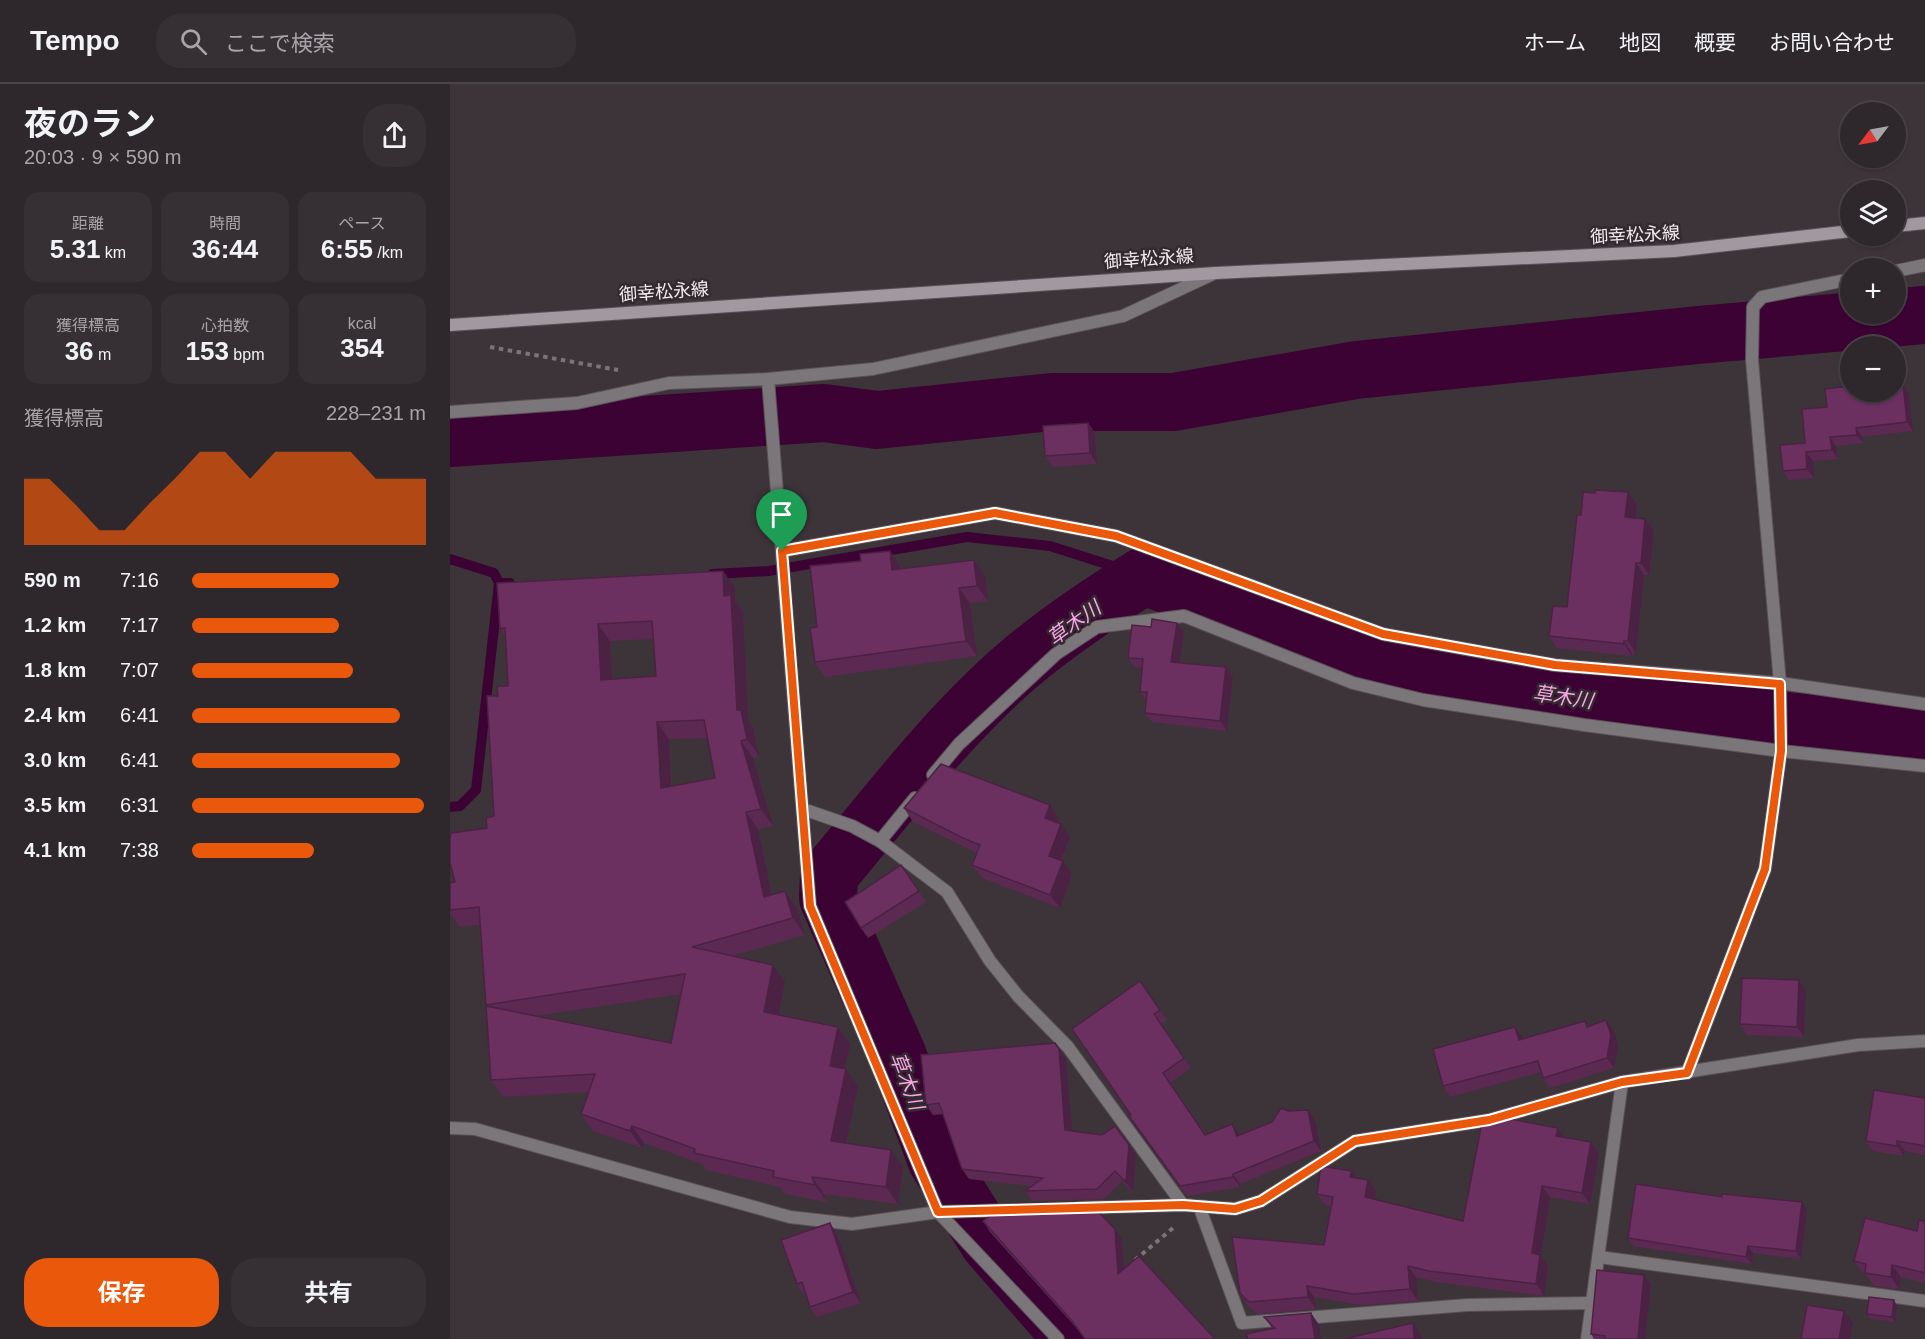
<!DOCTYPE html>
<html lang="ja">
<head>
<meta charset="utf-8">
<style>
  body { margin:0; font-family:Helvetica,"Noto Sans JP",sans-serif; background:#362f34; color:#f1f3f6; height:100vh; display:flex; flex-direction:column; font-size:22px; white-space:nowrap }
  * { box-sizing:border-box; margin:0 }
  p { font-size:20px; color:#a7a5a9 }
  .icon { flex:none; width:33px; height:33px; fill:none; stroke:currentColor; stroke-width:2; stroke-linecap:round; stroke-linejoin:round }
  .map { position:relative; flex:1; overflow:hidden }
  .drawer { display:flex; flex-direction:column; background:#2e272c; width:450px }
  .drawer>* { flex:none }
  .needle { width:39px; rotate:238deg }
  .controls { position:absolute; left:1390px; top:18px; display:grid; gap:12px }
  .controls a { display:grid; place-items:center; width:66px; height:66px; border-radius:50%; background:#2e272c; box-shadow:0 2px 4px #0004,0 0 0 2px #494448; font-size:30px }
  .pin { position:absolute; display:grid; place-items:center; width:51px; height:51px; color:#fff; margin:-62px -26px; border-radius:50% 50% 50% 0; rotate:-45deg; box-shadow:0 0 6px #0007 }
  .pin .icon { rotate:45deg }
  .round { display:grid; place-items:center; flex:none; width:63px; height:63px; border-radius:24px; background:#362f34 }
  .head { display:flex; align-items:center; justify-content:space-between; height:102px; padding:0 24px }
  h1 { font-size:33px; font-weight:700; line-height:45px }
  .metrics { display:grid; grid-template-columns:repeat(3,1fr); gap:9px; height:102px; padding:6px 24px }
  .metrics div { display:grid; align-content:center; border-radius:15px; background:#362f34; text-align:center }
  .metrics b { font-size:26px; font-weight:700 }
  .metrics small { font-size:16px; font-weight:400 }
  .metrics p { font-size:16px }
  .chart { height:168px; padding:12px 24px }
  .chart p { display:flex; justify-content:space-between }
  .chart svg { width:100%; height:108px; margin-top:6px; fill:#ea580c; opacity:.7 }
  .button { display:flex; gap:12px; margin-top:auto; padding:12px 24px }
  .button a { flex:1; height:69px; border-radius:24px; background:#ea580c; color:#fff; font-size:24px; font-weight:700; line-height:69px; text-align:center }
  .button a+a { background:#362f34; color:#f1f3f6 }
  ul { padding:0 24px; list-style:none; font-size:20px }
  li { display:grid; grid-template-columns:96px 72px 1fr; align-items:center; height:45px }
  li i { height:15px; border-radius:8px; background:#ea580c }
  header { display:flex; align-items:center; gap:36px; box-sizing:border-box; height:84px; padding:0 30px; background:#2e272c; border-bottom:2px solid #494448 }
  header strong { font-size:28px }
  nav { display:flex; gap:33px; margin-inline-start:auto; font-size:21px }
  .search { width:420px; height:54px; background:#362f34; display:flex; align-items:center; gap:15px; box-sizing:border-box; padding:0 21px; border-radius:24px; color:#a7a5a9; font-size:22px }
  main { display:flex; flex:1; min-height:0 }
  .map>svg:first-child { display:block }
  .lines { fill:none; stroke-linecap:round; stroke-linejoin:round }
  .stream { stroke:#3c0234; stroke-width:10 }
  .river { stroke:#3c0234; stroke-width:58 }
  .service-casing { stroke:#5a5157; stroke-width:14 }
  .minor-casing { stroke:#5a5157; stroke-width:14 }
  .secondary-casing { stroke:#5a5157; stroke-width:14 }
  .path { stroke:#7b7379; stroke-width:4; stroke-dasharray:4.5 4.5; stroke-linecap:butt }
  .service { stroke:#7b767a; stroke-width:12 }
  .minor { stroke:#7b767a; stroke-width:12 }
  .secondary { stroke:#a1999f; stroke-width:12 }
  .wall { fill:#5c2953; fill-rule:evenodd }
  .shaded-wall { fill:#4b2243 }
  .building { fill:#6b3060; stroke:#4b2243; stroke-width:1.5; fill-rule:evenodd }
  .route-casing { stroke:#fff; stroke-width:12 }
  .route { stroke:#ea580c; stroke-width:8 }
  .labels { text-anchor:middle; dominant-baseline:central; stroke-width:5; stroke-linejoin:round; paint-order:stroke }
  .street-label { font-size:18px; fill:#f1ebf0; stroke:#332a30 }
  .water-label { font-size:20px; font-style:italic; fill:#fda4e9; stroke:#332a30 }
</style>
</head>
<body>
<header>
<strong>Tempo</strong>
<div class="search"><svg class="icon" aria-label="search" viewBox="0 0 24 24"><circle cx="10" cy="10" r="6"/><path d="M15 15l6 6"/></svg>ここで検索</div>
<nav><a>ホーム</a><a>地図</a><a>概要</a><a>お問い合わせ</a></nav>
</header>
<main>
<section class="drawer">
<div class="head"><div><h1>夜のラン</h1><p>20:03 · 9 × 590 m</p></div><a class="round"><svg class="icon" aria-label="share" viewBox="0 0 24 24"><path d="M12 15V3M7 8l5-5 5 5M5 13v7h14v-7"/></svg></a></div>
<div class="metrics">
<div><p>距離</p><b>5.31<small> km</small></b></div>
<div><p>時間</p><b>36:44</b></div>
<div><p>ペース</p><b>6:55<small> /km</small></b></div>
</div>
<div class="metrics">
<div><p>獲得標高</p><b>36<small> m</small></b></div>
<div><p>心拍数</p><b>153<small> bpm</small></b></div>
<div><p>kcal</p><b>354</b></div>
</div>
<div class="chart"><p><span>獲得標高</span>228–231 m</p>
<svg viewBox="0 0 160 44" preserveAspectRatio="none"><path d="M0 44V17L10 17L20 27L30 38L40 38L50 27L60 17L70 6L80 6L90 17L100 6L110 6L120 6L130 6L140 17L150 17L160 17V44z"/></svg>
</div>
<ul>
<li><b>590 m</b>7:16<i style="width:63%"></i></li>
<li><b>1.2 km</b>7:17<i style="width:63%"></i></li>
<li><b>1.8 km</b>7:07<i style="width:69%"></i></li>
<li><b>2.4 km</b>6:41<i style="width:89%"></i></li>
<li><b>3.0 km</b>6:41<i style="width:89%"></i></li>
<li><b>3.5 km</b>6:31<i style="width:99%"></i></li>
<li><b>4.1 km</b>7:38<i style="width:52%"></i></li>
</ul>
<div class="button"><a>保存</a><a>共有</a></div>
</section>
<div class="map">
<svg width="1475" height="1255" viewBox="0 0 1475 1255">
  <rect width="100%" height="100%" fill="#3d343a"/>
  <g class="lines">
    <g class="stream">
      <path d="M0,475L44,489L49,499H60"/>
      <path d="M262,490L319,487L517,453L600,462L694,492"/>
      <path d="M0,723L10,722L26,706L49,499"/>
    </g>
    <g class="river">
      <path d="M0,354L374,329L427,336L602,318H724L906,286L1248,251L1475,231"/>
      <path d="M623,1255L539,1159L487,1077L447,970L378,814L379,791C438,721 498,641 568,581C607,548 650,519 694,492L944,583L1101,613L1475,651"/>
    </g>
    <g class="service-casing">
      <path id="service" d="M1149,1173L1475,1217"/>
    </g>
    <g class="minor-casing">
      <g id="minor">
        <path d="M1446,187L1475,181"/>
        <path d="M318,295L360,822L488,1128L608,1255"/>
        <path d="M0,328L127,319L219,299L318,295L423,285L673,232L765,189"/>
        <path d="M332,467L545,429L666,452L933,550L1105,581L1330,599L1475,620"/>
        <path d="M483,691L509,660L606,570L647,543L734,532L903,599L973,616L1134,641L1331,667L1475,682"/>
        <path d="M353,725L402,742L430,757L497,808L540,877L568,912L618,963L733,1121"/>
        <path d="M430,757L465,714"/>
        <path d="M1237,989L1315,785L1331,667L1330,599L1302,276L1303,223L1312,213L1401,195"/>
        <path d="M0,1044L25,1045L340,1133L402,1140L488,1128L563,1126"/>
        <path d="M749,1122L792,1239L1017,1221L1142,1219"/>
        <path d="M629,1124L733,1121L785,1125L811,1117L905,1057L1039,1036L1172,998L1408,961L1475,957"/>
        <path d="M1137,1255L1172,998"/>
      </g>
    </g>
    <g class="secondary-casing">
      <g id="secondary">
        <path d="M1446,142L1475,139"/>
        <path d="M0,241L766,189L1224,167L1401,147"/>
      </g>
    </g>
    <g class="path">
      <path d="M40,263L168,286"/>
      <path d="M685,1176L723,1144"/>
    </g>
    <use href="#service" class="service"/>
    <use href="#minor" class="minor"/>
    <use href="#secondary" class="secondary"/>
  </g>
  <g class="wall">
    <path d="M1446,301L1459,310L1463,347L1412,353L1413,359L1386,362L1388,375L1363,377L1364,394L1339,396L1333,387L1355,359L1377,323L1446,308Z"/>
    <path d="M638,339L645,349L647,380L603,383L595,372Z"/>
    <path d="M1178,408L1187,421L1185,434L1195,435L1204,447L1199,491H1194L1186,569H1182V572L1107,564L1099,552L1117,523L1131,431L1145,409Z"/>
    <path d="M440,467L450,482L451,485L535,492L538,517L520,519L527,572L375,593L365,578L411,477Z"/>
    <path d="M273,487L285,504V517L293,528L298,636L303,643L309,672L303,674L323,742L308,745L322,810L335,807L347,824L355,851L282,872L335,898L329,931L388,943L400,960L395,985L408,1002L396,1059L441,1066L453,1083L448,1120L374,1110L377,1118L335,1110L330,1103L256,1086L252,1080L194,1059L192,1064L143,1047L131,1030L139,1008L53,1013L41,996L37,923L36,921L30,841L10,843L0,829V799L5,798L44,732L48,612L58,602L56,553L50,545ZM203,555L206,592L162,595L160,557ZM258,654L265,694L222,702L219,655ZM231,910L221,959L86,932Z"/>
    <path d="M727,539L734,549L729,578L776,583L783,593L777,647L702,638L695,629L696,617L690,608L692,584L685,583L678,574L701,543Z"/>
    <path d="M454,724L609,735L608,739L620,753L612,777H613L622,790L610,824L532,794L522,781L527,769L463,738Z"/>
    <path d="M451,781L476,818L418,854L411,844Z"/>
    <path d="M1349,896L1356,907L1354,953L1297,951L1290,940Z"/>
    <path d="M690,897L717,936L711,940L741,984L720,999L756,1050L789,1051L865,1036L871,1067L790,1100V1103L737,1112L679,1032L681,1031Z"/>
    <path d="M1139,942L1164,947L1168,962L1164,984L1100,1004L1093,994L1091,988L1000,1013L993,1002L1065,943L1073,955Z"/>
    <path d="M616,975L622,1047L686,1071L683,1108L672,1097L654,1115L582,1117L575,1107L582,1102L519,1095L512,1085L493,1030L483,1031L476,1021Z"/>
    <path d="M1475,1014V1071L1455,1067L1454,1072L1423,1067L1416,1057Z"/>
    <path d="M1114,1054L1141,1058L1149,1070L1140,1120L1100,1113L1091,1172L1098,1182L1094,1212L987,1198L966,1193L968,1217L911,1221L864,1213L866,1225L807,1230L797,1220L790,1209L874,1161L881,1123L875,1121L867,1110L902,1087L906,1094L926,1107L924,1116L1013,1137Z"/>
    <path d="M1357,1126L1351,1175L1303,1169L1302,1180L1183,1162L1178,1154Z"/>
    <path d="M533,1137L665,1145L672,1155L674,1185L689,1172L764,1255H635L629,1247L540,1148Z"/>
    <path d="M1475,1138V1199L1451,1193L1449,1205L1424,1202L1416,1190L1413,1189L1404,1177L1467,1147Z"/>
    <path d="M387,1150L411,1219L367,1233L360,1223L356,1210L354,1211L347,1200Z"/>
    <path d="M1201,1200L1195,1255H1144L1141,1250Z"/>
    <path d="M1444,1216L1447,1222L1445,1238L1421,1235L1417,1230Z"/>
    <path d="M861,1229L869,1241L822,1244L814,1233Z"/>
  </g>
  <g class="shaded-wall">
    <path d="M1453,301L1459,310L1463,347L1457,338Z"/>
    <path d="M638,339L645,349L647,380L640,369Z"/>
    <path d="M1406,344L1412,353L1413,359L1407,351Z"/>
    <path d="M1380,353L1386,362L1388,375L1382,366Z"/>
    <path d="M1356,368L1363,377L1364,394L1357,385Z"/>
    <path d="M1178,408L1187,421L1184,445L1175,433Z"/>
    <path d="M1195,435L1204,447L1199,491L1191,479Z"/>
    <path d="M440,467L450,482L452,501L442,486Z"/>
    <path d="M524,476L535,492L538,517L527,502Z"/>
    <path d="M1186,479L1194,491L1186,569L1178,557Z"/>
    <path d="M273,487L285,504V517L293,528L298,636L303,643L309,672L297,655L287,626L274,512Z"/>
    <path d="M509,504L520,519L527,572L516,557Z"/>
    <path d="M727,539L734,549L728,587L721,578Z"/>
    <path d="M148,540L160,557L163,613L151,596Z"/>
    <path d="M1174,557L1182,569V572L1174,560Z"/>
    <path d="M776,583L783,593L777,647L770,637Z"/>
    <path d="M207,638L219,655L222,721L211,704Z"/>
    <path d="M291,657L303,674L323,742L311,725Z"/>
    <path d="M600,721L609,735L604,747L595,734Z"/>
    <path d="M296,728L308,745L326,830L314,813Z"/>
    <path d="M611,740L620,753L608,785L599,772Z"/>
    <path d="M613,777L622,790L610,824L600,811Z"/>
    <path d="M335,807L347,824L355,851L343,834Z"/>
    <path d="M323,881L335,898L326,945L314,928Z"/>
    <path d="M1349,896L1356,907L1354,953L1347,943Z"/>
    <path d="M1156,936L1164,947L1168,962L1164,984L1157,974Z"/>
    <path d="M388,943L400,960L392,999L380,982Z"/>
    <path d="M1065,943L1072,953L1077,967L1069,956Z"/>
    <path d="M609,965L616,975L623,1056L615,1046Z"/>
    <path d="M396,985L408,1002L393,1074L381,1057Z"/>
    <path d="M858,1026L865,1036L871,1067L864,1057Z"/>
    <path d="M782,1040L789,1050L794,1062L787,1052Z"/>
    <path d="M182,1042L194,1059L192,1064L180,1047Z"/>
    <path d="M1108,1044L1116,1056L1106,1052Z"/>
    <path d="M1447,1057L1455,1067L1454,1072L1447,1062Z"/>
    <path d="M1141,1058L1149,1070L1140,1120L1132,1109Z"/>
    <path d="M679,1061L686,1071L683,1108L676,1098Z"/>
    <path d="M441,1066L453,1083L448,1120L436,1103Z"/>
    <path d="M902,1087L909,1098L900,1093Z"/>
    <path d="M783,1090L790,1100V1103L783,1093Z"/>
    <path d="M362,1093L374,1110L377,1118L365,1101Z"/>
    <path d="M918,1096L926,1107L923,1124L915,1113Z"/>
    <path d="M1092,1102L1100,1113L1091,1172L1098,1182L1094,1212L1086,1200L1082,1169Z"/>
    <path d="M1352,1118L1357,1126L1351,1175L1346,1167Z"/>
    <path d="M380,1139L387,1150L411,1219L403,1208Z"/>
    <path d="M665,1145L672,1155L675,1200L668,1190Z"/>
    <path d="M1298,1162L1303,1169L1302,1180L1296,1173Z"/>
    <path d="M1442,1181L1451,1193L1449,1205L1441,1193Z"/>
    <path d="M958,1182L966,1193L968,1217L960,1205Z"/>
    <path d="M1194,1191L1201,1200L1195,1255H1188Z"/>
    <path d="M857,1202L864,1213L866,1225L858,1213Z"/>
    <path d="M1444,1216L1447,1222L1445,1238L1442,1233Z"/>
    <path d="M1394,1227L1403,1239L1400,1255H1389Z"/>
    <path d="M861,1229L869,1241L871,1255H865Z"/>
    <path d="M963,1239L971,1251L972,1255H964Z"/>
  </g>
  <g class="building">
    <path d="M1453,301L1457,338L1406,344L1407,351L1380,353L1382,366L1356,368L1357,385L1333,387L1330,361L1355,359L1352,325L1377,323L1375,305L1401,302V308H1446V302Z"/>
    <path d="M638,339L640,369L595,372L593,342Z"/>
    <path d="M1145,406L1178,408L1175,433L1195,435L1191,479H1186L1178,557H1174V560L1099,552L1103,522L1117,523L1127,431H1131L1133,408L1145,409Z"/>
    <path d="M440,467L442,486L524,476L527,502L509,504L516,557L365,578L360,544L367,543L360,482L411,477L410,470Z"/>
    <path d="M273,487L274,512L281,511L287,626H291L297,655L291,657L311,725L296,728L314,813L335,807L343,834L242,863L323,881L314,928L388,943L380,982L396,985L381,1057L441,1066L436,1103L362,1093L365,1101L323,1093L324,1087L244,1069L245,1065L182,1042L180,1047L131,1030L145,990L41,996L36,922L221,959L235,890L36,921L29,823L0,826V799L5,798L0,779V754L1,749L37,744L36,734L44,732L37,612H48L47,602H58L55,544L50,545L47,499ZM202,537L206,592L151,596L148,540ZM254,636L265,694L211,704L207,638Z"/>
    <path d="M702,535L727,539L721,578L776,583L770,637L695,629L697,608H690L693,575L678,574L682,541L701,543Z"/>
    <path d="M491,680L600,721L595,734L611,740L599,772L613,777L600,811L522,781L530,761L513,754L454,724Z"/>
    <path d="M451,781L469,807L411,844L395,818Z"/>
    <path d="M1292,894L1349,896L1347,943L1290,940Z"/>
    <path d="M690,897L710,926L704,930L734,974L713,989L755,1051L782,1040L787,1052L822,1038L831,1024L838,1027L858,1026L864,1057L783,1090V1093L730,1102L679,1032L681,1031L622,945Z"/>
    <path d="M1156,936L1161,951L1157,974L1093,994L1088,977L993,1002L983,965L1065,943L1069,956L1135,937L1137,943Z"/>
    <path d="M605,959L609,965L615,1046L652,1051L665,1042L679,1061L676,1098L665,1087L647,1105L575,1107L593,1094L512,1085L489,1019L476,1021L471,971Z"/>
    <path d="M1424,1006L1475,1014V1062L1447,1057V1062L1416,1057Z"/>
    <path d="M1038,1031L1108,1044L1106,1052L1141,1058L1132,1109L1092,1102L1082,1169L1090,1171L1086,1200L979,1187L958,1182L960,1205L903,1210L857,1202L858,1213L799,1218L790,1209L782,1153L874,1161L883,1113L867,1110L871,1082L902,1087L900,1093L918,1096L915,1113L1013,1137L1033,1033Z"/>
    <path d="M1186,1100L1272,1113V1110L1352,1118L1346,1167L1298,1162L1296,1173L1178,1154Z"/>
    <path d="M643,1122L665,1145L668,1190L689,1172L764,1254L763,1255H635L622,1237L533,1137L551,1124Z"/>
    <path d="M1415,1134L1467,1147L1469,1136L1475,1138V1189L1442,1181L1441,1193L1415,1189L1416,1180L1404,1177Z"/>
    <path d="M380,1139L403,1208L360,1223L352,1198L347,1200L331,1156Z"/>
    <path d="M1147,1186L1194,1191L1188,1255H1155V1252L1141,1250Z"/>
    <path d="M1419,1213L1444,1216L1442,1233L1417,1230Z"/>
    <path d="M1357,1221L1394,1227L1389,1255H1351Z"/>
    <path d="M861,1229L865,1255H798L796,1250L825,1244L814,1233Z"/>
    <path d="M963,1239L964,1255H894Z"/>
  </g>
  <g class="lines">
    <g class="route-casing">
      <path id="route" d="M545,429L666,452L933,550L1105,581L1330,600L1331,667L1315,785L1237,989L1172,998L1039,1036L905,1057L811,1117L785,1125L733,1121L488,1128L360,822L332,467Z"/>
    </g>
    <use href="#route" class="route"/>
  </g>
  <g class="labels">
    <g class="street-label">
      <text transform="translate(1185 151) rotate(-3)">御幸松永線</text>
      <text transform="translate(699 175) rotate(-4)">御幸松永線</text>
      <text transform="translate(214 208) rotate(-4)">御幸松永線</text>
    </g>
    <g class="water-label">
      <text transform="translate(624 539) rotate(-36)">草木川</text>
      <text transform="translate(1113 613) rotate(8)">草木川</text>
      <text transform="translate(457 997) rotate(69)">草木川</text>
    </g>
  </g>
</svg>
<div class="controls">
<a><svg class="needle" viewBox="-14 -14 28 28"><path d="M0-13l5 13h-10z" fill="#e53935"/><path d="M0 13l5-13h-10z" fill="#a7a5a9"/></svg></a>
<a><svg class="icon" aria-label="layers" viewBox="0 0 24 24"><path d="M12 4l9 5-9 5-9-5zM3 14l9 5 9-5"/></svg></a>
<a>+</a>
<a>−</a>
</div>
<div class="pin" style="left:332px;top:467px;background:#1e9e55"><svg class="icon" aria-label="arrive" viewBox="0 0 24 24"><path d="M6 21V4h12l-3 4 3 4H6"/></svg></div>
</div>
</main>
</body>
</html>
